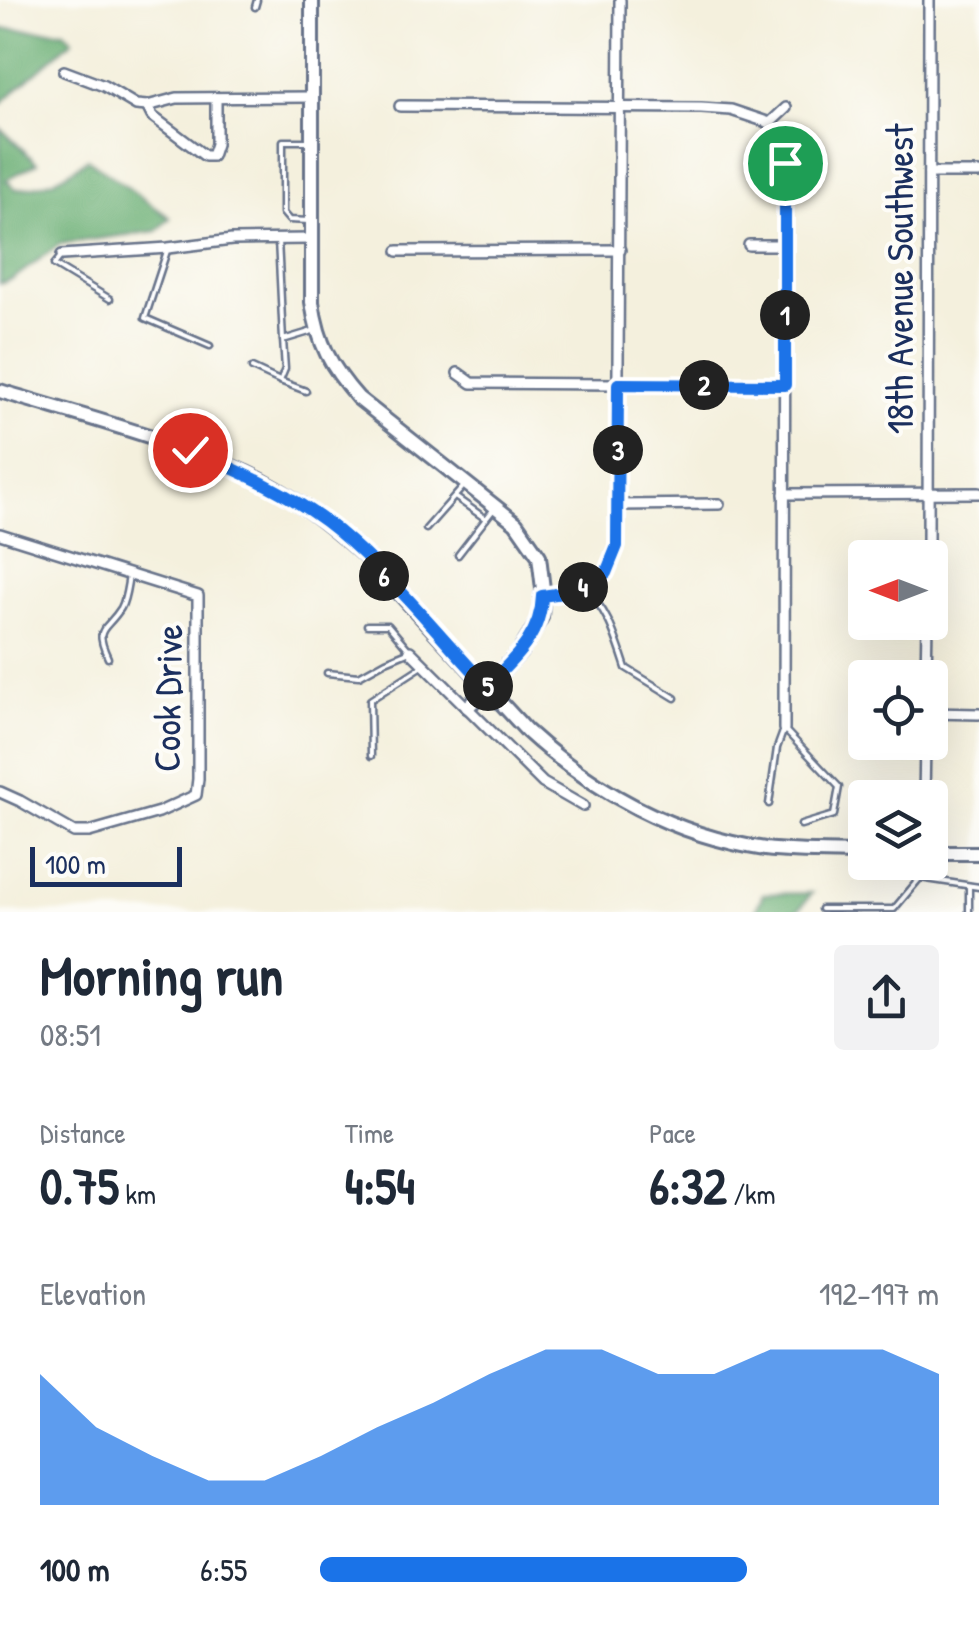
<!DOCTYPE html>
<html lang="en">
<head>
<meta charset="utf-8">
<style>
  body { margin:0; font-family:"Patrick Hand",sans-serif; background:#f2f2f3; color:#1f2937; height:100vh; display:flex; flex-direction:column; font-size:38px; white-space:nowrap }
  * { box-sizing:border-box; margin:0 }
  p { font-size:32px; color:#747a83 }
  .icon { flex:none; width:55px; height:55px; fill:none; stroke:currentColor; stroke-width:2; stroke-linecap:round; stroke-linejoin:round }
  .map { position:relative; height:912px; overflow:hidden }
  .side { display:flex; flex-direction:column; background:#fff; flex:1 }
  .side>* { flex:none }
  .needle { width:65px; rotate:270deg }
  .fabs { position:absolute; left:848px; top:540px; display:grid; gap:20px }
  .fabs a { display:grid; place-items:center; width:100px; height:100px; border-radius:10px; background:#fff; box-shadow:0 10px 40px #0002; font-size:50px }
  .scale { position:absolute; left:30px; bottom:25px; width:152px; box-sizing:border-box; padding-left:10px; border:5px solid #1b2f5e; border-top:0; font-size:28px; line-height:35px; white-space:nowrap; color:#1b2f5e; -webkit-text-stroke:8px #fdfcf7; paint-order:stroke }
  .pin { position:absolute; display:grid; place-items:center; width:85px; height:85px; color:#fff; margin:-42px; border:5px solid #fff; border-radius:50%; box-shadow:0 2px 10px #0007 }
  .km { position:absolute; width:50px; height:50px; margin:-25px; border-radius:50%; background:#222; color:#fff; font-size:28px; line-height:50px; text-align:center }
  .round { display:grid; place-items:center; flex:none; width:105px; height:105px; border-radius:10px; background:#f2f2f3 }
  .headline { display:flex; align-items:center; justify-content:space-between; height:170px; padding:0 40px }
  h1 { font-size:55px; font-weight:700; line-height:75px }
  .metrics { display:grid; grid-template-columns:repeat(3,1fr); gap:15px; height:170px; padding:10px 40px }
  .metrics div { display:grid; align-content:center }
  .metrics b { font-size:50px; font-weight:700 }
  .metrics small { font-size:28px; font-weight:400 }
  .metrics p { font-size:28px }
  .chart { height:280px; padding:20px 40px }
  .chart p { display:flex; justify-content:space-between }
  .chart svg { width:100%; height:180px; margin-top:10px; fill:#1a73e8; opacity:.7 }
  ul { padding:0 40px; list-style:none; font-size:32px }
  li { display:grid; grid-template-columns:160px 120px 1fr; align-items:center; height:75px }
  li i { height:25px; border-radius:12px; background:#1a73e8 }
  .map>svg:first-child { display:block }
  .forest { fill:#69ae73; stroke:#426e68; stroke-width:2.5 }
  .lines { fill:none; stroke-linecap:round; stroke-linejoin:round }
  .lane-casing { stroke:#67738a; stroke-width:9 }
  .street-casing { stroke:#67738a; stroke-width:14 }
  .secondary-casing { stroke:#67738a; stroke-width:18 }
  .lane { stroke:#fff; stroke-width:4 }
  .street { stroke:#fff; stroke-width:9 }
  .secondary { stroke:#fff; stroke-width:12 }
  .route-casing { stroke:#fff; stroke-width:20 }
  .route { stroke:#1a73e8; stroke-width:12 }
  .labels { text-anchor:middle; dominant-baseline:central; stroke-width:8; stroke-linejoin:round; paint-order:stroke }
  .street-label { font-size:38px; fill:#1b2f5e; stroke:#fdfcf7 }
</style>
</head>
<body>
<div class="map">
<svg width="979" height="912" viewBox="0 0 979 912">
  <rect width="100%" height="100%" fill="#fdfcf7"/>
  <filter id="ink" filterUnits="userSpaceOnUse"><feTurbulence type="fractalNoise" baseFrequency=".01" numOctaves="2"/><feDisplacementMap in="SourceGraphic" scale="20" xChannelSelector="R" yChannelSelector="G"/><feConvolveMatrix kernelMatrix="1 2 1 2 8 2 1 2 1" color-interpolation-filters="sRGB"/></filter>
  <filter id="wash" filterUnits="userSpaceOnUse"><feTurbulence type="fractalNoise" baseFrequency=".0048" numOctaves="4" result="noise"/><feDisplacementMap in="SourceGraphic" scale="40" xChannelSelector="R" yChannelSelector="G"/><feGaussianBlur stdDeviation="2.25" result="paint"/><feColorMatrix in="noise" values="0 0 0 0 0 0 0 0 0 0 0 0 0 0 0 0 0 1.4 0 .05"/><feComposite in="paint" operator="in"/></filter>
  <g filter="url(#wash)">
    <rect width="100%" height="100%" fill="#f4f0dd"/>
    <g class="forest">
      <path d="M0,29L64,31L73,40L0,104Z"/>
      <path d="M0,128L37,163L6,180L16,189C47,186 63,177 88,159L170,218L157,231L60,244L13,279L0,284Z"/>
      <path d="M812,893L797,912H755L763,894Z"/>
    </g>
  </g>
  <g filter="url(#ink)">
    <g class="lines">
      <g class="lane-casing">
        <g id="lane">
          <path d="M255,7L257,0"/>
          <path d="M307,141H283V213L289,220L309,221"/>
          <path d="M278,240L283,340L316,330"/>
          <path d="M168,248L145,318L210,346"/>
          <path d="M62,255L54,265L110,299"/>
          <path d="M283,340L285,369L280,381L306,391"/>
          <path d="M252,368L280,381"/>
          <path d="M455,497L486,519"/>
          <path d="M426,529L464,486"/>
          <path d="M458,555L493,510"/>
          <path d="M583,587C608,609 616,638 626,668L675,698"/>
          <path d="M108,658C93,626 106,632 121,608C126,599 127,586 129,576"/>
          <path d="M327,673L359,676L386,661L410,651L388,625H367"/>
          <path d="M371,756L370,700L424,665"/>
          <path d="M769,804L777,748L784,729L839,787L834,815L801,825"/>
          <path d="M920,878L979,887"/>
          <path d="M821,909H894L920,878L922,862"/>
          <path d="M969,912V886"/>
        </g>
      </g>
      <g class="street-casing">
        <g id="street">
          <path d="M64,71L104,86L136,105L147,106L177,98L312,97"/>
          <path d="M147,106L152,116L205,156H212L216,144V98"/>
          <path d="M400,106L701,108L731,110L770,123L785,163L784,729"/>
          <path d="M770,123L786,108"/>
          <path d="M929,173H979"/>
          <path d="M749,245H785"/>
          <path d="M398,251L620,250"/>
          <path d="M62,255L168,248L232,240L312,239"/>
          <path d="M458,373L472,383L785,385"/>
          <path d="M784,494L979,493"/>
          <path d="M617,505L719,504"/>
          <path d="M0,534L198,596V779L196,795L159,812L89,832H74L20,801L0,792"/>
          <path d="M928,558L929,0"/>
          <path d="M543,595L577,591L606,573L617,546L620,0"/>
          <path d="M410,651L543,783L583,806"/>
          <path d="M926,678L927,622"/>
          <path d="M930,713L979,714"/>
          <path d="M924,798L925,742"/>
        </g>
      </g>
      <g class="secondary-casing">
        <g id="secondary">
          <path d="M312,0V302C318,344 331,367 358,398L516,523L539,556L543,589L541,617L520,652L468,707"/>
          <path d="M0,391C82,416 168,438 246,473C290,493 329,524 365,556L527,731C594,792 675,836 765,849C798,853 832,852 865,853"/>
          <path d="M930,853H979"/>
        </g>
      </g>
      <use href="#lane" class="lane"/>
      <use href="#street" class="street"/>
      <use href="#secondary" class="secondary"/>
    </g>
  </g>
  <g class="lines" filter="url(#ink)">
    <g class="route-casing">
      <path id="route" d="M190,450C242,472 294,495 338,531C392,576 439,635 487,686C514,659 541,636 542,596L577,591L606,573L617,546L618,384L785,385V163"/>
    </g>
    <use href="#route" class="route"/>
  </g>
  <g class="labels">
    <g class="street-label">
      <text transform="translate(899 279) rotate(-90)">18th Avenue Southwest</text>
      <text transform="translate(167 698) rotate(-89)">Cook Drive</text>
    </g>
  </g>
</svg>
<div class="fabs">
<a><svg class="needle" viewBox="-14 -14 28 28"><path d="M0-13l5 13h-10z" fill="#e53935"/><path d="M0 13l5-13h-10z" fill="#747a83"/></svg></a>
<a><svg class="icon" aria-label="locate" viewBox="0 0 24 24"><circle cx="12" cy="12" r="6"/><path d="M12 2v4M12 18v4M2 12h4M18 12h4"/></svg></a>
<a><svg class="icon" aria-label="layers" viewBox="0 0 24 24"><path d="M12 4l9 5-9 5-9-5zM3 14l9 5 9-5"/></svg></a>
</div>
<div class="scale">100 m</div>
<div class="pin" style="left:785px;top:163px;background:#1e9e55"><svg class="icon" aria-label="arrive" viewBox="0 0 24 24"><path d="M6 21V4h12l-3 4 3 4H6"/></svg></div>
<div class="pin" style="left:190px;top:450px;background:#d93025"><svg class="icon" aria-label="check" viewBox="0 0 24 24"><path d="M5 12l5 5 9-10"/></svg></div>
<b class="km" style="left:785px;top:315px">1</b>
<b class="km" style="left:704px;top:385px">2</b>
<b class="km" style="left:618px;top:450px">3</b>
<b class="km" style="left:583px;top:587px">4</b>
<b class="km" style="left:488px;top:686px">5</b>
<b class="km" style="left:384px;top:576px">6</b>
</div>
<section class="side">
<div class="headline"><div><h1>Morning run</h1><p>08:51</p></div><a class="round"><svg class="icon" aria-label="share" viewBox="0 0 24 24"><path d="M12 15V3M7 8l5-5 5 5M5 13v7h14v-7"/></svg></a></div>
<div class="metrics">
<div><p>Distance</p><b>0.75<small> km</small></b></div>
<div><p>Time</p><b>4:54</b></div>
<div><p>Pace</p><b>6:32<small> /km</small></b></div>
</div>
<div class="chart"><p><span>Elevation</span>192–197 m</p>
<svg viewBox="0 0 160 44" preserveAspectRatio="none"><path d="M0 44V12L10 25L20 32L30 38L40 38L50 32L60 25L70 19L80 12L90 6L100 6L110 12L120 12L130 6L140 6L150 6L160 12V44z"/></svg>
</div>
<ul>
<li><b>100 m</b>6:55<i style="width:69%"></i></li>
</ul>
</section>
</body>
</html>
